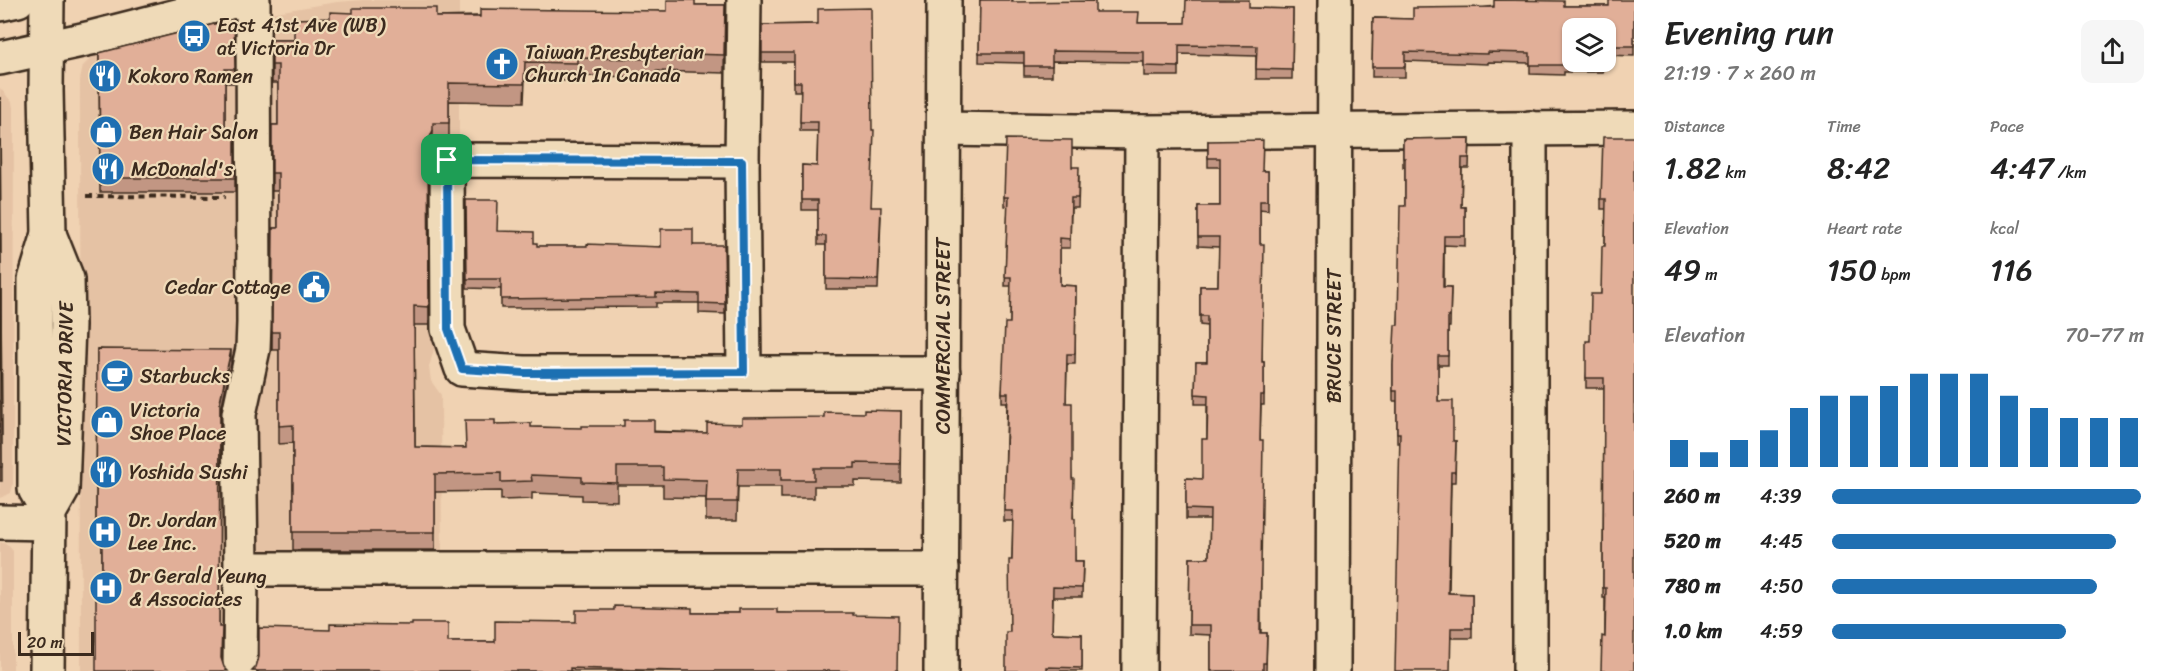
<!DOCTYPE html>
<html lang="en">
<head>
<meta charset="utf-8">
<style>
  body { margin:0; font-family:Sriracha,sans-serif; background:#f6f6f6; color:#222; height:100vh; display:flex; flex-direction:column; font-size:22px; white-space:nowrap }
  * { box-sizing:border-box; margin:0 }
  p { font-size:20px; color:#767676 }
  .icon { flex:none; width:33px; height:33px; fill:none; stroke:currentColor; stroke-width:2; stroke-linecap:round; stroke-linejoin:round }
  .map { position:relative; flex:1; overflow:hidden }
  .sheet { display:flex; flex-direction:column; background:#fff; width:540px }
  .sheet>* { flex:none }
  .buttons { position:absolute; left:1562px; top:18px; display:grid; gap:12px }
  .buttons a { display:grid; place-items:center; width:54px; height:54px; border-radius:12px; background:#fff; box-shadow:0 2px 4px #0004; font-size:30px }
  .scale { position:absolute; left:18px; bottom:15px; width:76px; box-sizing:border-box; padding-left:6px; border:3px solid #3b2a1e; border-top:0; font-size:16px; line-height:21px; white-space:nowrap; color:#3b2a1e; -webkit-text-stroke:4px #efdab8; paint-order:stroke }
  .pin { position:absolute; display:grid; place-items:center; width:51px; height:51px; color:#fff; margin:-26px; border-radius:12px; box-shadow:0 3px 9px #0006 }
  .round { display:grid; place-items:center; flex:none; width:63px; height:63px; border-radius:12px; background:#f6f6f6 }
  .summary { display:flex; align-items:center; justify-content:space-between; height:102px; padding:0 30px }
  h1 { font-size:33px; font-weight:600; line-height:45px }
  .figures { display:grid; grid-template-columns:repeat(3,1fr); gap:9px; height:102px; padding:6px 30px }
  .figures div { display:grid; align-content:center }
  .figures b { font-size:30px; font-weight:600 }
  .figures small { font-size:16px; font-weight:400 }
  .figures p { font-size:16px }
  .chart { height:168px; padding:12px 30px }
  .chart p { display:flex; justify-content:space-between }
  .chart svg { width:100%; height:108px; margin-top:6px; stroke:#1f6fb2; stroke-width:6 }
  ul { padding:0 30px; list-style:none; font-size:20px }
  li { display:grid; grid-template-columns:96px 72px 1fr; align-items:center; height:45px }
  li i { height:15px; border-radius:8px; background:#1f6fb2 }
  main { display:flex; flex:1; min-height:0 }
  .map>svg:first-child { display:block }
  .built { fill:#e5c2a4 }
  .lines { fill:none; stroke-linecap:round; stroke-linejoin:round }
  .minor-casing { stroke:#3b2a1e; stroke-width:38 }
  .major-casing { stroke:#3b2a1e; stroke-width:38 }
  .path { stroke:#3b2a1e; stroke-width:4; stroke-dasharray:6 4.5; stroke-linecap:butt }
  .minor { stroke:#efdab8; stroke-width:33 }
  .major { stroke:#efdab8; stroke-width:33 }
  .wall { fill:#c29683; stroke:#3b2a1e; stroke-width:1.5 }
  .shaded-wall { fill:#9e7a6a; stroke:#3b2a1e; stroke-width:1.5 }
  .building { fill:#e1af98; stroke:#3b2a1e; stroke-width:1.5 }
  .route-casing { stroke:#fff; stroke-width:12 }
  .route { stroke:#1f6fb2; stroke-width:8 }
  .labels { text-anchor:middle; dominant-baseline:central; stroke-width:4.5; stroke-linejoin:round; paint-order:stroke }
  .poi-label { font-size:20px; fill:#3b2a1e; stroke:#efdab8; text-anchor:start }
  .street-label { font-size:20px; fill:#3b2a1e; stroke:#efdab8 }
</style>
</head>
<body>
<main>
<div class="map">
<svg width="1634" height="671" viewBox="0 0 1634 671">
  <rect width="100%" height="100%" fill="#f0d2b2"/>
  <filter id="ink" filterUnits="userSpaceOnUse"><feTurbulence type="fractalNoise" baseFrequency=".0167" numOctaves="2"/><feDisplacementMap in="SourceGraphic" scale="12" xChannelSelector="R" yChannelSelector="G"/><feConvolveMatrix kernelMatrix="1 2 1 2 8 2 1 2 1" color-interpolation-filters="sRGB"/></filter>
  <g filter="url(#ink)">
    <g class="built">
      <path d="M363,0H459V146L436,342L429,367L431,381L441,395L442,567L242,569L240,671H81L80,80L83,66L93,56L239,18L337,2Z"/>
      <path d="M0,88L12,102L14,114L13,485L11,493L0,498Z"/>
      <path d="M0,542L7,544L13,551V671H0Z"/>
    </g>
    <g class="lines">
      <g class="minor-casing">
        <g id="minor">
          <path d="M47,0L46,90L49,234L35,280V489L49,513"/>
          <path d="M744,0L742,161L744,372"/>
          <path d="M1530,128V671"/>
          <path d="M944,129L1142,132L1634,128"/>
          <path d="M742,161L447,160L448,329L462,369L524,373H943"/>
          <path d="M0,522L48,523"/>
          <path d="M241,569H942"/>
          <path d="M47,671L49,513L62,490L68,325L67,279L49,234"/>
          <path d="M240,671L241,569L239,414L253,349L254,323L253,0"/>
          <path d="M941,671L944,0"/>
          <path d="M1139,671L1142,132"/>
          <path d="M1333,671L1335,0"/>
        </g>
      </g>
      <g class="major-casing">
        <g id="major">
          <path d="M0,4L18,0"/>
          <path d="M0,58L91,38L240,0"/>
        </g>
      </g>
      <path class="path" d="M87,196L225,197"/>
      <use href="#minor" class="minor"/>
      <use href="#major" class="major"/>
    </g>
    <g class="wall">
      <path d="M980,0L1012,2L1095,12L1139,23H1185L1249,8L1293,9L1292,79H1256V56L1179,54V76H1144V62L1052,61V76H1024V63L979,62Z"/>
      <path d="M1634,0V56L1605,55V28H1572L1603,62V72H1564V75L1530,74V63L1488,62V64L1405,61V77H1372L1373,18L1413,19L1525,1L1564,6H1609Z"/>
      <path d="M695,5H725L724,73L656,71L655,77L577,76V81L525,80L524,102L449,101V141H433V148L428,160L429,325H414L415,447L465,448L495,424L531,427L707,433L742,424L901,411L900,482L855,481V486H814V498H781V487H738L737,520H706V498L663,497V485H617V501L582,500V495L532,493V499L501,500V491L435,492V550H293V443L279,444V350H272L273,228H278V191H272V125H278V83H272V40H294L436,17L667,11Z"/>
      <path d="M234,19L235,83H225V130H235V192H100L99,53Z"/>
      <path d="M818,24L871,207L881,216L878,289H826V245H818V210H802V165L817,166L818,131H800L801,91H794V62H762V25Z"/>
      <path d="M0,97L2,481H0Z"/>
      <path d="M1634,137L1605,637V598H1603L1604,388H1586V378L1590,341L1601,294L1605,246L1606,209H1601V199Z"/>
      <path d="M1470,138L1469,168H1462L1461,207H1465V246L1444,245V287H1451L1450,327H1448V365H1438V401L1453,441H1456L1455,482H1451L1449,593L1472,594V638H1451L1400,443H1397V401H1393V364L1398,325L1405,206V167H1403V139Z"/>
      <path d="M1208,141L1263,171H1268V210L1260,209V244L1262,362H1264V405H1261L1260,440L1261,633H1267L1266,671H1211V635L1189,634L1190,558H1209L1210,519H1186V478L1202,479L1207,439V404H1195L1196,362H1207V326L1200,325V286H1218L1219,247L1198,246V206H1220V167H1208Z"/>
      <path d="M1072,167L1079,176L1078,208H1071L1070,248H1060V285L1076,286L1075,364H1067L1066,403L1072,479L1075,561H1083L1082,597H1053L1052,633L1082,634V671H1006L1010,632L1013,521H1004L1007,402H1002V393L1010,323L1011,286H1005L1008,207L1004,206V197Z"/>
      <path d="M466,200L497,231L534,243L537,246L661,247L693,245L725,304V314L699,313V303H656V307L501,308V289L467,288Z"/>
      <path d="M97,349L231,364L220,414L219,627L221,658L102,577V541H96Z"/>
      <path d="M692,613H777L853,615L898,671H252L448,642H495L576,622Z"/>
    </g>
    <g class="shaded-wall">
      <path d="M433,130V148L428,160V142Z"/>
      <path d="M231,350V364L220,414V401Z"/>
    </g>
    <g class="building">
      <path d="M667,0H695V5H725L724,55L656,53L655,59L577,58V63L525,62L524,84L449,83V123H433V130L428,142L429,307L414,306L415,447L466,448L465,420H495V424L531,423V427L582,428V426H624V420H654V432L707,433V423L742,424V418L824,417V412L864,413V410L901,411L900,464L855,463V468H814V480H781V469H738L737,502H706L707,480L663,479V467H617V483L582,482V477L531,475L532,481L501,482V473L435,474V532H293V425L279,426V332H272L273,228H278V173H272V125H278V65H272V40H294V19L330,18V12L353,13V8H436V17H480V9L667,11Z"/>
      <path d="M980,0H1013L1012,2L1095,1V12H1139L1138,23H1185L1186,0H1249V8L1293,9L1292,70L1256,69L1257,46L1179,45V67L1144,66V52L1052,51V66H1024V53H979Z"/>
      <path d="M1494,0L1564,1V6H1609V0H1634V46H1605V28H1572V62H1603V63L1564,62V65H1530V53L1488,52V54L1405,52V67H1372L1373,18L1413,19V8L1494,7Z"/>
      <path d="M871,8L872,130H874L871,207H881L878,280L826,279V236H818V200H802V165L817,166L818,122H800L801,82H794V53H762V25L818,24V9Z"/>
      <path d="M234,19L235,69H225V130H235V178H100L99,53Z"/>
      <path d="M0,97L2,467H0Z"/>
      <path d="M1603,137H1634V671H1601L1602,636L1605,637L1606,588H1603L1604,378H1586V341H1590L1591,294H1601L1602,246H1605L1606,199H1601Z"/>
      <path d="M1470,138L1469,158H1462L1461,207H1465V236H1444L1443,287H1451L1450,317H1448V356H1438V401H1453V441H1456L1455,472H1451L1448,593L1472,594V628H1451L1450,671H1395L1400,433H1397V391H1393V364L1395,325H1398L1400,206H1405V158H1403V139Z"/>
      <path d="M1006,139L1072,140V167H1079L1078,198H1071L1070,239L1060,238V285L1076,286L1075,354H1067L1066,403H1072V479H1074L1073,519H1075V561H1083L1082,588L1053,587L1052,633L1082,634V668L1047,667V671H1006V632H1010L1009,560H1012L1013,511H1004L1008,393H1002L1005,323H1010L1011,277H1005L1008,197H1004Z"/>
      <path d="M1263,140L1262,171H1268V200H1260V244H1264L1262,362H1264V395H1261L1260,440H1263L1260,633H1267L1266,663H1263V671H1211V625H1189L1190,558H1209L1210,510L1186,509V478L1202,479V439H1207L1208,395L1195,394L1196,362H1207V316H1200V286H1218L1219,237H1198V206H1220V158H1208V141Z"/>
      <path d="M466,200H498L497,231L534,232V243H537V246H587V244L661,247V229H693V245H724L725,304L699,303V294L656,293V297L501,299V279H467Z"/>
      <path d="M97,349L231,350L220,401L219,627H222L221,658L224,667L228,671H96V577H102V527H96Z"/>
      <path d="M614,606L692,608V613H739V609H777V613H853V615L898,616L897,671H677L570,668V671H252L256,667L259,657V628L330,630V624L412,625V623H448V642H495V621L576,622V610H614Z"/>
    </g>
  </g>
  <g class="lines" filter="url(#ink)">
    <g class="route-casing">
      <path id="route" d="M447,160L742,161L744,372L524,373L462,369L448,329Z"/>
    </g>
    <use href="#route" class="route"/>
  </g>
  <defs>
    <g id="bus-disc" transform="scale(1.725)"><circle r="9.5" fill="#1f6fb2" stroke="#efdab8"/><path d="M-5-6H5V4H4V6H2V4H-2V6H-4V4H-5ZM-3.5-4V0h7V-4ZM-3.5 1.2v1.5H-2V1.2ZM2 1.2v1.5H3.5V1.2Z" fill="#fff"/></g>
    <g id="church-disc" transform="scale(1.725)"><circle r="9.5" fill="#1f6fb2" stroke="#efdab8"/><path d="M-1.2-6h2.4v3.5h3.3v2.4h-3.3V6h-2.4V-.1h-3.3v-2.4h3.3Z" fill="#fff"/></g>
    <g id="restaurant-disc" transform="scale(1.725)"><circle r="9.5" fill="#1f6fb2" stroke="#efdab8"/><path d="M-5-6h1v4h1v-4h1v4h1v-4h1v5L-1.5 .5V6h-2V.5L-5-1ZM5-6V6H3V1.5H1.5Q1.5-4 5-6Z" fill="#fff"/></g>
    <g id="shop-disc" transform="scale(1.725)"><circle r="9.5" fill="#1f6fb2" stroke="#efdab8"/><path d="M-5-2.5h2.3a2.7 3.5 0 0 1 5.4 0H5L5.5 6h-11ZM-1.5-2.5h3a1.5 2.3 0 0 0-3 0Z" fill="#fff"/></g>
    <g id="civic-disc" transform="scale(1.725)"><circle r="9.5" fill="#1f6fb2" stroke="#efdab8"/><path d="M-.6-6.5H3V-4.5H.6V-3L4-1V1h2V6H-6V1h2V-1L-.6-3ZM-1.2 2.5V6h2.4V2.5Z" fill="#fff"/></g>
    <g id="cafe-disc" transform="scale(1.725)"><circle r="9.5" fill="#1f6fb2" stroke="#efdab8"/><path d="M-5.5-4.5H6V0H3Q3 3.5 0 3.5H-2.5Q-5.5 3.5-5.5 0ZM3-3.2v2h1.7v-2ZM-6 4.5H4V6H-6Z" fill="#fff"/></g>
    <g id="hospital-disc" transform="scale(1.725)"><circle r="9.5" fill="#1f6fb2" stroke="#efdab8"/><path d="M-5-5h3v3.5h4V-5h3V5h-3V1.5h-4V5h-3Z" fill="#fff"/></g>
  </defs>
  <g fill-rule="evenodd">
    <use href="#bus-disc" x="194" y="36"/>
    <use href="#church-disc" x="502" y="64"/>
    <use href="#restaurant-disc" x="105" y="76"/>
    <use href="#shop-disc" x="106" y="132"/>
    <use href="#restaurant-disc" x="108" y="169"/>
    <use href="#civic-disc" x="314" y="287"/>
    <use href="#cafe-disc" x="117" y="376"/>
    <use href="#shop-disc" x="107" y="422"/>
    <use href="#restaurant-disc" x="106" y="472"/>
    <use href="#hospital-disc" x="105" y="532"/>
    <use href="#hospital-disc" x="106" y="588"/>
  </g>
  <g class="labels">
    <g class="poi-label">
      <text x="217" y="25">East 41st Ave (WB)<tspan x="217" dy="23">at Victoria Dr</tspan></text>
      <text x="525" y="52">Taiwan Presbyterian<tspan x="525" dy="23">Church In Canada</tspan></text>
      <text x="128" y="76">Kokoro Ramen</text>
      <text x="129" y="132">Ben Hair Salon</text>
      <text x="131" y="169">McDonald's</text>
      <text x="291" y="287" text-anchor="end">Cedar Cottage</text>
      <text x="140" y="376">Starbucks</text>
      <text x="130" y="410">Victoria<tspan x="130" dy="23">Shoe Place</tspan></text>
      <text x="129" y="472">Yoshida Sushi</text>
      <text x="128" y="520">Dr. Jordan<tspan x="128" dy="23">Lee Inc.</tspan></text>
      <text x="129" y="576">Dr Gerald Yeung<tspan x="129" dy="23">&amp; Associates</tspan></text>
    </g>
    <g class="street-label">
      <text transform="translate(943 336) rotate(-90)">COMMERCIAL STREET</text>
      <text transform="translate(1334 336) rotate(-90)">BRUCE STREET</text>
      <text transform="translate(65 374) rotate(-89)">VICTORIA DRIVE</text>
    </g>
  </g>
</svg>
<div class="buttons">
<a><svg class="icon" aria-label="layers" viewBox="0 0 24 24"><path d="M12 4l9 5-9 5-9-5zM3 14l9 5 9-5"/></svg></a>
</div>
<div class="scale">20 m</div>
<div class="pin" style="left:447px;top:160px;background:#1e9e55"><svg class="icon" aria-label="arrive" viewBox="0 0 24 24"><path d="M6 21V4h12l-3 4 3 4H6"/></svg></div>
</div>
<section class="sheet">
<div class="summary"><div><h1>Evening run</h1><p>21:19 · 7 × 260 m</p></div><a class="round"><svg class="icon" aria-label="share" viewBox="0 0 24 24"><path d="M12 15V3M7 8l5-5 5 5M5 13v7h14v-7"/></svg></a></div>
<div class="figures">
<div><p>Distance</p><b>1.82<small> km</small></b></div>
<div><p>Time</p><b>8:42</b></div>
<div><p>Pace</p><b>4:47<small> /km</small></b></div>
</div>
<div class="figures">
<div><p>Elevation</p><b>49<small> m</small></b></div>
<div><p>Heart rate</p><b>150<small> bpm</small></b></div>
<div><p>kcal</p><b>116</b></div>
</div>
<div class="chart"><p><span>Elevation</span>70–77 m</p>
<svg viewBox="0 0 160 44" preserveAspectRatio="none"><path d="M5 44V33M15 44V38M25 44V33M35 44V29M45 44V20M55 44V15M65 44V15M75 44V11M85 44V6M95 44V6M105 44V6M115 44V15M125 44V20M135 44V24M145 44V24M155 44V24"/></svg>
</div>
<ul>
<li><b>260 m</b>4:39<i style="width:99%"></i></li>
<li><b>520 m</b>4:45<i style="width:91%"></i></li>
<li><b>780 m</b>4:50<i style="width:85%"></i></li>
<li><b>1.0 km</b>4:59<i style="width:75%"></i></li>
</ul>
</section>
</main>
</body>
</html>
